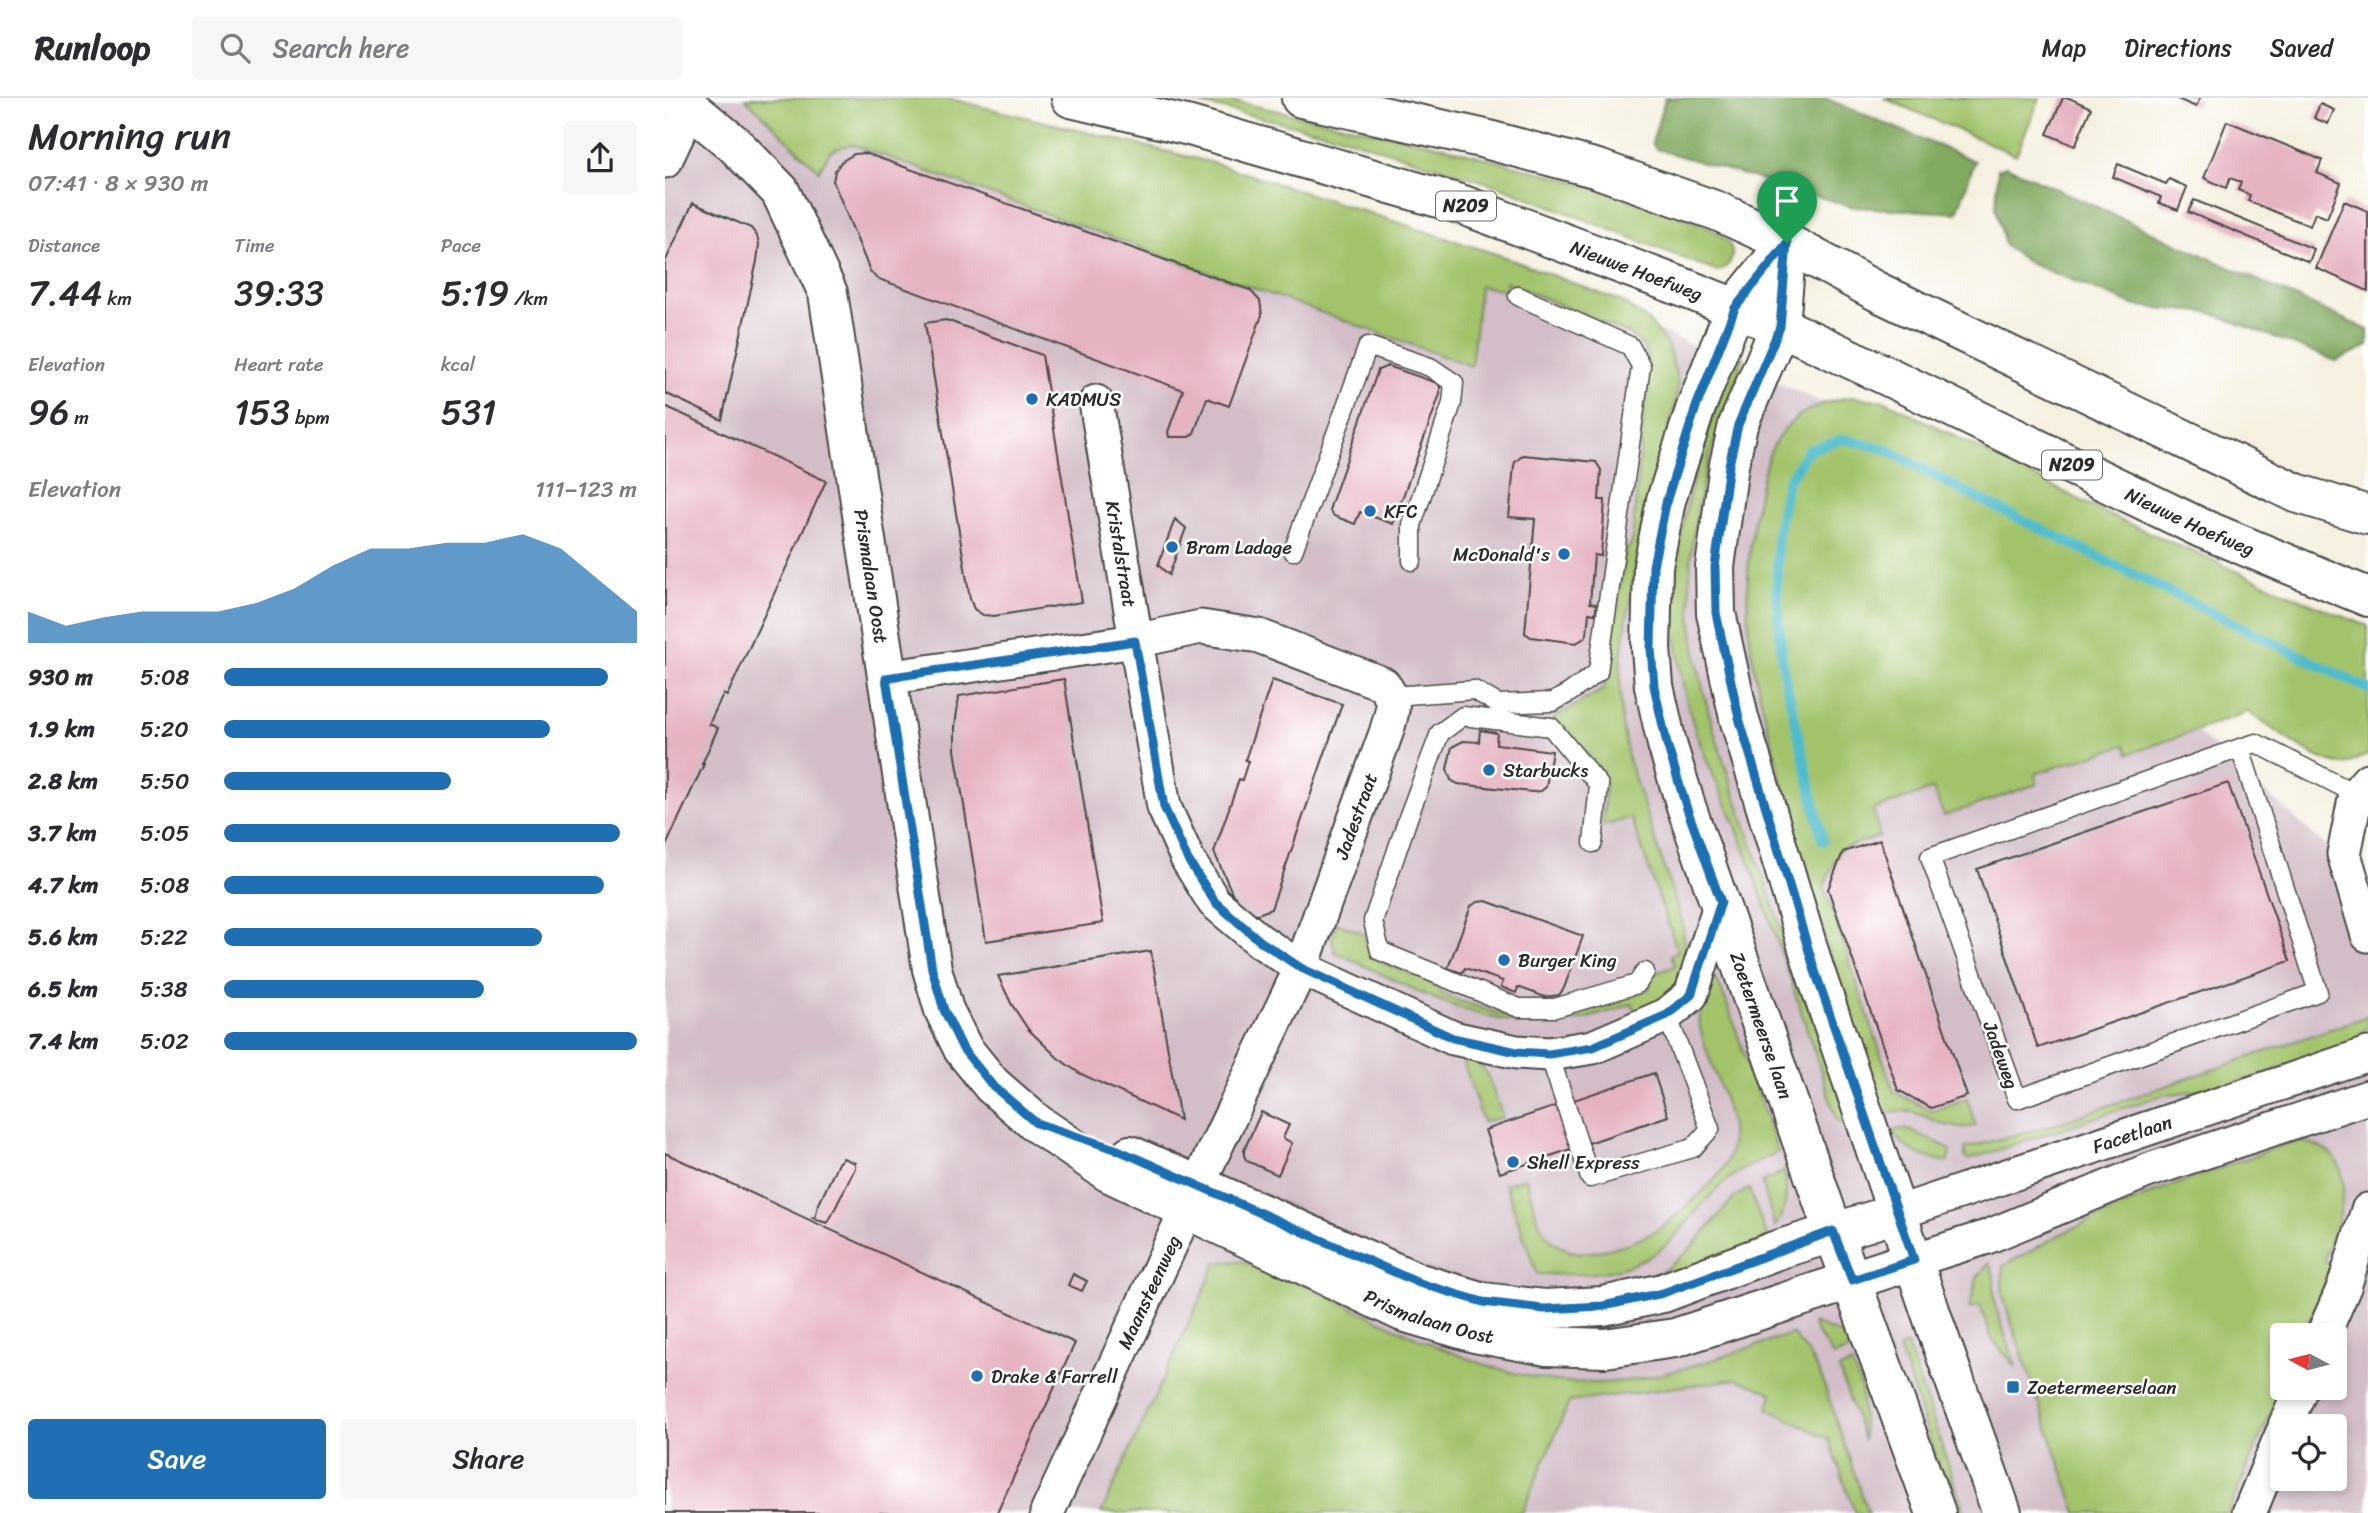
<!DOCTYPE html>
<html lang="en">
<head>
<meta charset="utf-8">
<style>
  body { margin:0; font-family:Sriracha,sans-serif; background:#f7f7f7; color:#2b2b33; height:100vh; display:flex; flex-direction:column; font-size:26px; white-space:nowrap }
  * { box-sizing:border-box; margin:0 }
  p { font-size:23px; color:#7c7c81 }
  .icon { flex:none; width:38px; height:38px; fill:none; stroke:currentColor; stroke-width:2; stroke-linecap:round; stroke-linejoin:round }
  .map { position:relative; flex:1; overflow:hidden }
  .panel { display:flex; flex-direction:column; background:#fff; width:665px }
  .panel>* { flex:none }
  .needle { width:46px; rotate:277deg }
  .buttons { position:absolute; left:1605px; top:1225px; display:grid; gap:14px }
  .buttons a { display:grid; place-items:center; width:77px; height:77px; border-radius:7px; background:#fff; box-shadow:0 4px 10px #0003; font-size:35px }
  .pin { position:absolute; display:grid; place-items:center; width:60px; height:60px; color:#fff; margin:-72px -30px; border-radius:50% 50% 50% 0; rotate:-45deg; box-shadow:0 0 7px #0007 }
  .pin .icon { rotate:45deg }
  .round { display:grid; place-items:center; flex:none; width:74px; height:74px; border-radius:7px; background:#f7f7f7 }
  .overview { display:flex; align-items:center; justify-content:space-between; height:119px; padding:0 28px }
  h1 { font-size:38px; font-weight:600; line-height:52px }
  .figures { display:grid; grid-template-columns:repeat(3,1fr); gap:10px; height:119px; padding:7px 28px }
  .figures div { display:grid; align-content:center }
  .figures b { font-size:35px; font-weight:600 }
  .figures small { font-size:19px; font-weight:400 }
  .figures p { font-size:19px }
  .chart { height:196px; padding:14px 28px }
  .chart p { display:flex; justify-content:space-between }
  .chart svg { width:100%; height:126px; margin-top:7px; fill:#1f6fb2; opacity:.7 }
  .primary-button { display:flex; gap:14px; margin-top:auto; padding:14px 28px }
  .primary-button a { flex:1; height:80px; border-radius:7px; background:#1f6fb2; color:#fff; font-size:28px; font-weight:600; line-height:80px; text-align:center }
  .primary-button a+a { background:#f7f7f7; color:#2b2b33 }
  ul { padding:0 28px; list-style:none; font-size:23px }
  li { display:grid; grid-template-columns:112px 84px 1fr; align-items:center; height:52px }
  li i { height:18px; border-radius:9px; background:#1f6fb2 }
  header { display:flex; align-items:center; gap:42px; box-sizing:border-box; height:98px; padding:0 35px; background:#fff; border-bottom:2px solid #e1e1e2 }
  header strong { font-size:33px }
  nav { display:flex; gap:38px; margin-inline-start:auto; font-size:24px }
  .search { width:490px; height:63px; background:#f7f7f7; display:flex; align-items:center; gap:18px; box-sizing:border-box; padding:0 24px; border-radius:7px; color:#7c7c81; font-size:26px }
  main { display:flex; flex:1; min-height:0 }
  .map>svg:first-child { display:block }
  .industrial { fill:#d2bdc8; fill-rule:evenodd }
  .green { fill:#a2c36b; stroke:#66774b; stroke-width:2 }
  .forest { fill:#81a95f; stroke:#566a45; stroke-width:2 }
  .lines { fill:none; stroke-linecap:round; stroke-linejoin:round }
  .stream { stroke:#4fbbcb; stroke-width:10 }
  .building { fill:#e6b3c1 }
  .service-casing { stroke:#494946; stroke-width:21 }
  .minor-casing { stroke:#494946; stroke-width:37 }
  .tertiary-casing { stroke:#494946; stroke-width:42 }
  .primary-casing { stroke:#494946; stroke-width:42 }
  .service { stroke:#fff; stroke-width:18 }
  .minor { stroke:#fff; stroke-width:33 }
  .tertiary { stroke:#fff; stroke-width:38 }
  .primary { stroke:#fff; stroke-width:38 }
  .route-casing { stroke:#fff; stroke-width:14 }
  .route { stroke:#1f6fb2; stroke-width:9 }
  .poi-dot { fill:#1f6fb2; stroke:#fff; stroke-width:2.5 }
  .labels { text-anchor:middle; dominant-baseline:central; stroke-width:5; stroke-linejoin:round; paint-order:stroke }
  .shield { fill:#fff; stroke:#6b6b6b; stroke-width:2 }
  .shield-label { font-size:18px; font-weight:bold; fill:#2b2b2b }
  .street-label { font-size:19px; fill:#2b2b2b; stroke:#fff }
  .poi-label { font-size:19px; fill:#2b2b2b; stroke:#fff; text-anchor:start }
</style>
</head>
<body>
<header>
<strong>Runloop</strong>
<div class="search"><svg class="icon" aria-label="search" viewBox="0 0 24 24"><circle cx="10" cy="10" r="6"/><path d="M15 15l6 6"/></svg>Search here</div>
<nav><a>Map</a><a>Directions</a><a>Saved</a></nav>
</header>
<main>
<section class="panel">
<div class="overview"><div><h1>Morning run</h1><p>07:41 · 8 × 930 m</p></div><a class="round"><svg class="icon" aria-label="share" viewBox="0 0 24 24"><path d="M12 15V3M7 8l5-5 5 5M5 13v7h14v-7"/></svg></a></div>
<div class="figures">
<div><p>Distance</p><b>7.44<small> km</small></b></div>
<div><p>Time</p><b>39:33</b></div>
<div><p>Pace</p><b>5:19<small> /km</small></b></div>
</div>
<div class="figures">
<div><p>Elevation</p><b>96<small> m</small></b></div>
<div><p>Heart rate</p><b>153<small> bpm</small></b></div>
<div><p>kcal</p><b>531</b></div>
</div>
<div class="chart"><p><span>Elevation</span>111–123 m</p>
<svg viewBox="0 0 160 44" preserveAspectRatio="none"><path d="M0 44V33L10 38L20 35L30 33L40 33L50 33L60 30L70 25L80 17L90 11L100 11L110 9L120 9L130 6L140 11L150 22L160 33V44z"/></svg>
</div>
<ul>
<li><b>930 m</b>5:08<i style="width:93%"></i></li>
<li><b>1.9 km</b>5:20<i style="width:79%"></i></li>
<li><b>2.8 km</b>5:50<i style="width:55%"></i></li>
<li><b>3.7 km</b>5:05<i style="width:96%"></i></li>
<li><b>4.7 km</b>5:08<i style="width:92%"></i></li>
<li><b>5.6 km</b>5:22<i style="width:77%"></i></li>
<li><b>6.5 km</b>5:38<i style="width:63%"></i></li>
<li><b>7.4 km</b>5:02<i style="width:100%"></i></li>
</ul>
<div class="primary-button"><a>Save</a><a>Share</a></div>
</section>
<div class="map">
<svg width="1703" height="1415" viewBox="0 0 1703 1415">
  <rect width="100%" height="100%" fill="#fff"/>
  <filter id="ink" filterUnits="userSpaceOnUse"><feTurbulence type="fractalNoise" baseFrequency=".0143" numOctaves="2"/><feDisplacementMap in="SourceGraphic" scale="14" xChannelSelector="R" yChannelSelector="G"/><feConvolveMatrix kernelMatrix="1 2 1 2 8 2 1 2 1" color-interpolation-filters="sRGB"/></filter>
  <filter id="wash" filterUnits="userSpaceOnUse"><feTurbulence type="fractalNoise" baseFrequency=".00686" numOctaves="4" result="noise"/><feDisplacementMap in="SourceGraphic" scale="28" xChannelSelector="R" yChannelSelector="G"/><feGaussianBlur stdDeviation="1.57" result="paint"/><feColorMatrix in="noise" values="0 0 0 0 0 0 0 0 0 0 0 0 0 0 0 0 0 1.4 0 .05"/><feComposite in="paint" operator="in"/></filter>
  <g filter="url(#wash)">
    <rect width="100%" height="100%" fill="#f5f0e0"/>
    <path class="industrial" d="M0,0H77L143,30L867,177L1161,306L1703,785V1415H0ZM1617,1237H1670V1290H1617ZM1617,1328H1670V1381H1617Z"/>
    <g class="green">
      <path d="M80,0H281L549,65L834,157L955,203L985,224L1003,248L1013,284L1011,304L990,378L969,476L956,559L955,590L957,626L964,664L1017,823C1025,880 1021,888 971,915L967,906C939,916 908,926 878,926C803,925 736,884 670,854L667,842L671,825L698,835C704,870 734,869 762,882C768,885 772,892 778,896C786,901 798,904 808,907C875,933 908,917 973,895L984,891L987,876L1010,868L1006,857L1013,854L966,720L938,728L940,685L936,672L898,627L889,623L890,619L939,591L960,453L967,445L983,267C983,251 976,244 964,236L841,184V192L815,188L806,268L186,46L165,53L154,73Z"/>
      <path d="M510,0H553L764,45L905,82L1027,122C1043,129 1076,143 1065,164C1061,170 1057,172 1051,173L842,91L671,37Z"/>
      <path d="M1219,0H1375L1351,57Z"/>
      <path d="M1071,256L1079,260C1051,333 1025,407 1025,485C1025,581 1060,668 1091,757C1121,845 1152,934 1183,1022L1173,1025C1141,930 1111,833 1075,739C1062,704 1044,672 1032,637C1019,601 1012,561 1010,523C1006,429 1039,342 1071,256Z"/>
      <path d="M1188,299L1221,303L1444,417L1647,506L1703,528V656C1695,660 1687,666 1678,666C1654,667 1604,628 1583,614L1464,656L1460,647L1370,676L1372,686L1279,718L1268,691L1208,712L1215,738L1175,751L1159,788L1229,994L1267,1013L1302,1000L1311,1028C1275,1035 1263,1012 1235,1013C1230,1013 1223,1015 1218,1016C1180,913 1148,809 1122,702C1111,656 1096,610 1088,563C1078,507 1082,451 1094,395C1097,377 1102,356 1113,340C1131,313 1157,303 1188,299Z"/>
      <path d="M1050,880L1060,900L1113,1054C1092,1064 1069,1074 1052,1091C1027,1115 1011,1146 978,1162C945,1178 908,1177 872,1176L840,1086L861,1080C870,1111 872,1142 905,1153C925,1159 969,1145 987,1135C1004,1125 1017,1113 1032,1099C1042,1090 1054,1079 1060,1067C1082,1027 1042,969 1035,929C1032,913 1042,893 1050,880Z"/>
      <path d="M1703,918V929L1685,946L1560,989L1498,997L1303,1062L1300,1060V1050L1385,1028Z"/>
      <path d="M796,957L812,964L821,974L838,1019L818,1024Z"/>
      <path d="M1236,1031L1244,1032L1280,1048L1285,1052L1283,1064C1259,1060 1241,1054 1227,1033Z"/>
      <path d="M1633,1043C1703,1052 1676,1118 1659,1162L1669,1166L1638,1237H1617V1288L1563,1415H1412L1344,1218L1337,1195L1338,1168L1400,1134L1495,1092L1615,1048Z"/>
      <path d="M1119,1073C1123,1092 1122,1112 1110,1129L1097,1084Z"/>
      <path d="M1084,1091L1102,1138L1092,1148L1077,1156C1023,1174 970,1197 913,1203C799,1215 698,1157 599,1111L586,1100L587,1095L592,1093L757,1171L823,1190L852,1194L912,1196L970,1184L997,1174L1023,1153L1070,1099Z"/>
      <path d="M552,1164C560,1164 570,1163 578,1164C620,1175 661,1197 701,1216C782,1254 866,1295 959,1283C1017,1275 1072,1253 1127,1236L1142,1253L1156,1278L1203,1415H1190L1164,1341L1103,1311L1107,1295L1072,1281L904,1304L857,1415H436Z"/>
      <path d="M1324,1164L1329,1179V1204L1351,1269L1327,1241L1315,1207L1304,1210L1312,1180Z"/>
      <path d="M1148,1225L1173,1235L1192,1250L1168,1258L1149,1230Z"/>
      <path d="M1242,1247L1300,1415H1290L1234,1250Z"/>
      <path d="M1187,1266L1196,1289L1199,1343L1174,1271Z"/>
    </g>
    <g class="forest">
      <path d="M1000,0H1160L1310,63L1292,115L1188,109L991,51L987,45Z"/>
      <path d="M1341,68L1703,232V248L1671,263L1546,215L1471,208L1364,165L1340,148L1331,111L1333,71Z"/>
    </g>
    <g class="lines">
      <path class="stream" d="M1158,743L1118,571L1112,499V437L1122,384L1143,352L1178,341L1221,351L1294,391L1703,591"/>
    </g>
    <g id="blocks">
      <g class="building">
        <path d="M1398,0H1404L1426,10L1410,48L1382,36Z"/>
        <path d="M1510,0H1535L1531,9Z"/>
        <path d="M1655,6L1669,12L1663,26L1649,20Z"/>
        <path d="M1562,23L1657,62L1652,75L1676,85L1662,120L1650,115L1645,128L1583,103L1585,97L1573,92L1576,84L1565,80L1561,90L1539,80Z"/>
        <path d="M200,55L585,192L595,203L597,217L564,308L542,300L529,335L524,339H504L503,334L518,292L211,180L205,173L168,83L170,73L176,64L189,56Z"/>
        <path d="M1453,66L1501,86L1504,81L1522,89L1513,112L1494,105L1496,99L1448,79Z"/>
        <path d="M1529,102L1649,151L1644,164L1523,114Z"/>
        <path d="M1679,103L1703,113V193L1651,170Z"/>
        <path d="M28,105L86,130L92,138L94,146L92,163L57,322L0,295V164Z"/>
        <path d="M281,222L377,257L417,504L329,518L318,517L309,511L305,501L260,225Z"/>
        <path d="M723,268L772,285L775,288V296L728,426L695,414L690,426L669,418L665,413V409L713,272Z"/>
        <path d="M0,308L161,383L62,598L58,596L44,626L53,630L37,666H39L0,750Z"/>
        <path d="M858,357L931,364L936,372L934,402H940L936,458L929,457L925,505L932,506L930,516L924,515L922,536L918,541L911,545L866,539L860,535L870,421L844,419L849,368L850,364Z"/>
        <path d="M510,421L521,430L504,477L493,467Z"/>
        <path d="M399,581L438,825L321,843L290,652V628L294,598Z"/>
        <path d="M607,582L677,606L606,811L593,816L587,815L568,797L549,754L574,681L577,682L583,663L580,662Z"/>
        <path d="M815,632L832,635L831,646L887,653L881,689L876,693L867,694L793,686L786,682L782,671L787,649L798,643L814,644Z"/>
        <path d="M1563,685L1625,863L1373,950L1312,771Z"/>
        <path d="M1215,742L1302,998L1266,1010L1233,992L1163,791L1178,754Z"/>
        <path d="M821,803L918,838L899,890L894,897L880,899L853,889L851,895L836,889L838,883L800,870L797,875L783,870L806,808L813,804Z"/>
        <path d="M486,853L515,1022L414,975L393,960L363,931L347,907L333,878Z"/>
        <path d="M989,975L1003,1018L835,1075L820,1032Z"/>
        <path d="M596,1014L624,1027L618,1040L627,1045L613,1077L582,1063L579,1058V1052Z"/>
        <path d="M0,1055L410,1245L332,1415H0Z"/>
        <path d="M178,1060L190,1065V1070L164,1123L162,1125L152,1122L146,1119L150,1120L153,1108L173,1065Z"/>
        <path d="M408,1176L422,1183L417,1193L403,1187Z"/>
      </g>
    </g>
  </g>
  <g filter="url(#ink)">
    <use href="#blocks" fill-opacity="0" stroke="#494946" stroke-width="2"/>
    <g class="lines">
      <g class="service-casing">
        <g id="service">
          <path d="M628,453L703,248L765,269L789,285L787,305L747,427V463"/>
          <path d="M728,598L809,592L833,606L888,604L904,595L933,574L976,268L965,248L853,198"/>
          <path d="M1575,650L1653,894L1352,1001L1265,759L1575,650L1591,645L1691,696"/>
          <path d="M928,745L934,687L886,629L798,618L775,635L744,717L708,823L715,853L854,910H890L972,886L980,874"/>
          <path d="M884,956L925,1080L1028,1050L1045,1031L1002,917"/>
        </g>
      </g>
      <g class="minor-casing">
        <g id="minor">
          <path d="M0,63L25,10"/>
          <path id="s1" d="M431,304L499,709L523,762L549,804L595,843L636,870L788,940L852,954L884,956L928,949L1002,917L1026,897L1056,804"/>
          <path d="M221,580L470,543L536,529L594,538L718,586C733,605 727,614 721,635L636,870L544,1063L382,1415"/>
          <path d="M1703,682L1691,696L1679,756L1703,837"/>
          <path id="s2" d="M1232,1115L1703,956"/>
          <path d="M1249,1162L1322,1139L1482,1073L1703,999"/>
          <path d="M1658,1237L1679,1189L1703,1112"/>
          <path d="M1620,1328L1636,1290"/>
          <path d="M1584,1415L1617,1336"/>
        </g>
      </g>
      <g class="tertiary-casing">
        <g id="tertiary">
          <path id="s3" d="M5,0L25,10L69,46L115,93L163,195L267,871L279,912L298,951L327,987L371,1025L443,1074L738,1214L810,1235L882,1248L940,1250L1010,1240L1249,1162"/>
          <path id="s4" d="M1122,145L1070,210L1031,309L1001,402L988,468L986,550L989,588L1002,646L1021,708L1168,1133L1271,1415"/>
          <path d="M1122,145L1115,228L1073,327L1064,367L1050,469L1051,515L1074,620L1149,870L1271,1230L1337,1415"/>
          <path d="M465,1057L754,1185L818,1204L879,1211L938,1208L998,1195L1112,1152L1232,1115"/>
        </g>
      </g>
      <g class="primary-casing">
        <g id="primary">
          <path id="s5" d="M406,0L525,28L798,107L1017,189L1115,228L1220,277L1536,430L1703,499"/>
          <path d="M636,0L816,40L933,71L1052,113L1122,145L1211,193L1631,395L1703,417"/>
        </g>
      </g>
      <use href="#service" class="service"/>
      <use href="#minor" class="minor"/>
      <use href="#tertiary" class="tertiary"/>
      <use href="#primary" class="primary"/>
    </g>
  </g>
  <g class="lines" filter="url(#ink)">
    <g class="route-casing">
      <path id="route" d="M1122,145L1115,229L1073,327L1064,367L1050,469L1051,515L1074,620L1149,870L1249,1162L1187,1182L1168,1133L998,1195L938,1208L879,1211L818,1204L754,1185L453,1052L371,1025L327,987L298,951L279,912L267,871L221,580L470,543L499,709L523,762L550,804L595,843L636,870L788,940L852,954L884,956L928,949L1002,917L1026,897L1056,804L1021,708L1002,646L989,588L986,550L988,468L1002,401L1031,309L1070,210Z"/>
    </g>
    <use href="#route" class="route"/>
  </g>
  <g class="poi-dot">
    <circle cx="367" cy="301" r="7"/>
    <circle cx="705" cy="413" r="7"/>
    <circle cx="507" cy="449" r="7"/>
    <circle cx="899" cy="456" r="7"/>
    <circle cx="824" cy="672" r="7"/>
    <circle cx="839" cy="862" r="7"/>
    <circle cx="848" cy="1064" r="7"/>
    <circle cx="312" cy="1278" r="7"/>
    <rect x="1341" y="1282" width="14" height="14" rx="3.5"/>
  </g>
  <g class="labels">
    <g class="shield">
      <rect x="771" y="93.5" width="60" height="29" rx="5"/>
      <rect x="1377" y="352.5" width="60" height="29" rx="5"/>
    </g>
    <g class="shield-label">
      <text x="801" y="108">N209</text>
      <text x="1407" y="367">N209</text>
    </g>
    <g class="street-label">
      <text stroke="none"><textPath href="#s5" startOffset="592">Nieuwe Hoefweg</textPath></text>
      <text stroke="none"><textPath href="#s5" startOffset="1200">Nieuwe Hoefweg</textPath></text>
      <text stroke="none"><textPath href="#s1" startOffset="154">Kristalstraat</textPath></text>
      <text stroke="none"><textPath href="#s3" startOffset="544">Prismalaan Oost</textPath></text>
      <text transform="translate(691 718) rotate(-70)">Jadestraat</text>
      <text stroke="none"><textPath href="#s4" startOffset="831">Zoetermeerse laan</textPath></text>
      <text transform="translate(1336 957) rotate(70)">Jadeweg</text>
      <text stroke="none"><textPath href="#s2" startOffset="248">Facetlaan</textPath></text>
      <text transform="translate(484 1194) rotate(-65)">Maansteenweg</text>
      <text stroke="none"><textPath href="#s3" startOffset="1572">Prismalaan Oost</textPath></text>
    </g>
    <g class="poi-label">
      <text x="381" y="301">KADMUS</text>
      <text x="719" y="413">KFC</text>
      <text x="521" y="449">Bram Ladage</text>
      <text x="885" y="456" text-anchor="end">McDonald's</text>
      <text x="838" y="672">Starbucks</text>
      <text x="853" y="862">Burger King</text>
      <text x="862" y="1064">Shell Express</text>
      <text x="326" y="1278">Drake &amp; Farrell</text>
      <text x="1362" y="1289">Zoetermeerselaan</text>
    </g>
  </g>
</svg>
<div class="buttons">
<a><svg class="needle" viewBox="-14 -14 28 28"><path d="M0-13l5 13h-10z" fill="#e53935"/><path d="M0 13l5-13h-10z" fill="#7c7c81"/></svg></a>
<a><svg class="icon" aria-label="locate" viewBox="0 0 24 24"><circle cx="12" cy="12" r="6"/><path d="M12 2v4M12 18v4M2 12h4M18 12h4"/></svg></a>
</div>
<div class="pin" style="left:1122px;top:145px;background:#1e9e55"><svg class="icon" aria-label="arrive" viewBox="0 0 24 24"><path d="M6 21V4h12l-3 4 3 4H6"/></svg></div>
</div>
</main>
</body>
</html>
